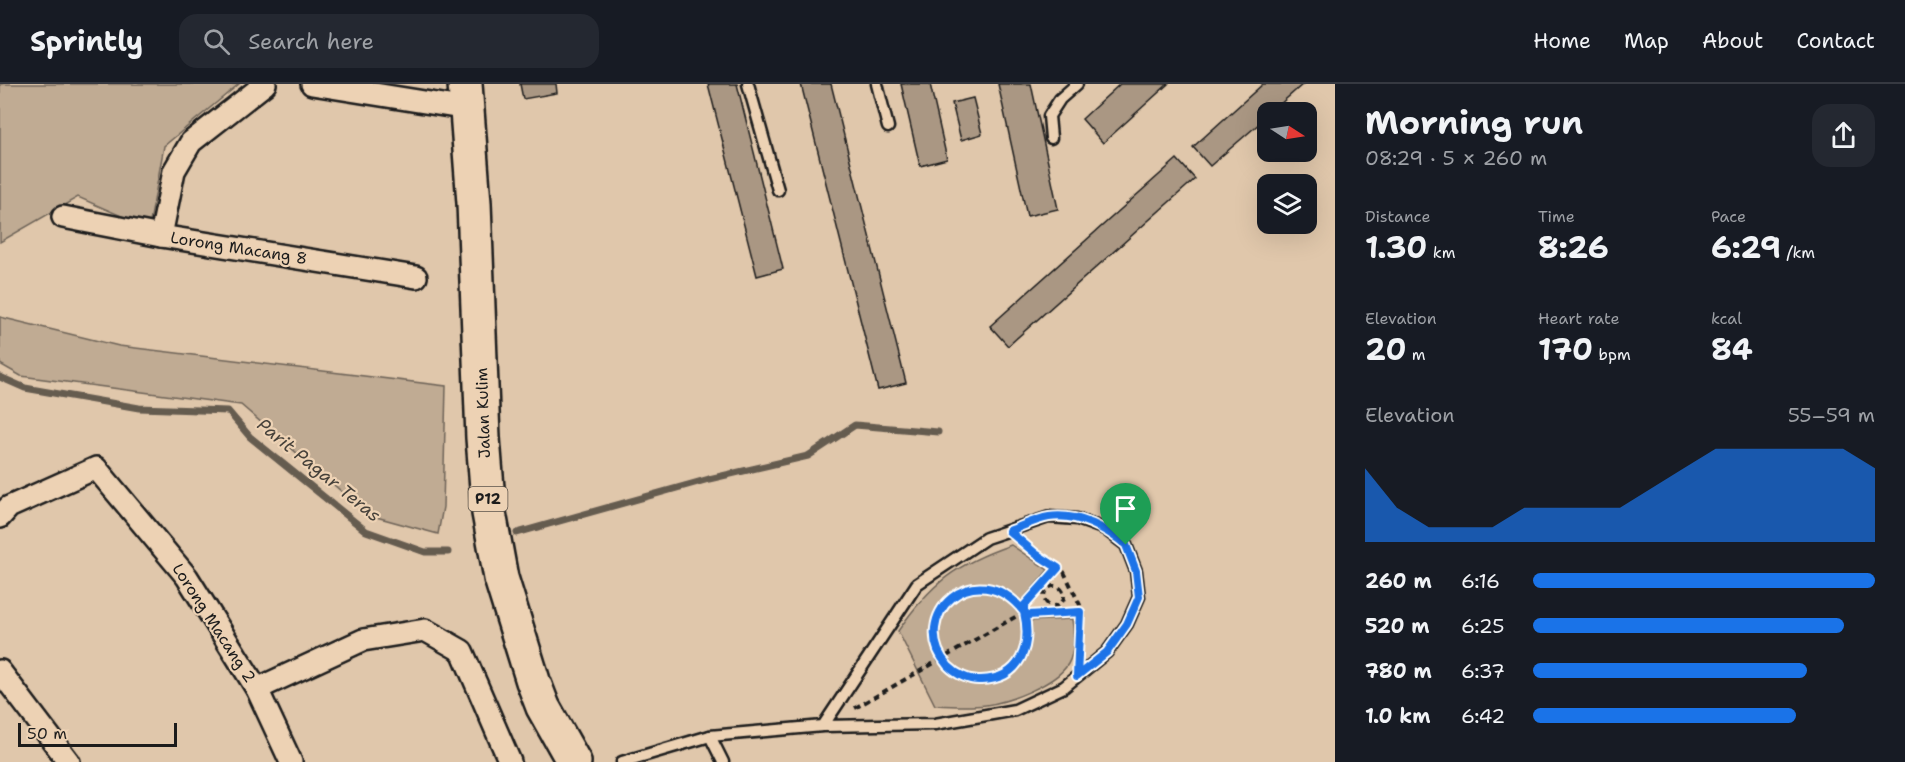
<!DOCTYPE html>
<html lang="en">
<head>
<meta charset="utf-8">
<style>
  body { margin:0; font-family:"Shantell Sans",sans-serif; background:#242831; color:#f1f3f6; height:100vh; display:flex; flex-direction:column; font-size:22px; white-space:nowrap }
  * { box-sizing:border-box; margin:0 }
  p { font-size:20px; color:#9ea1a6 }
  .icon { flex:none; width:33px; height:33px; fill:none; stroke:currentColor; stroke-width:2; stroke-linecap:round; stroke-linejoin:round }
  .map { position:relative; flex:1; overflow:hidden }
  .sheet { display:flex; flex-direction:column; background:#171b24; width:570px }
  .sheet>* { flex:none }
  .needle { width:39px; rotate:102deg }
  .fabs { position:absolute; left:1257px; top:18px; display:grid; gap:12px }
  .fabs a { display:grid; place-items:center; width:60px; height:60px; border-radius:12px; background:#171b24; box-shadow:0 6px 24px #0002; font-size:30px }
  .scale { position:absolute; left:18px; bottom:15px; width:159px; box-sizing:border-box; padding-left:6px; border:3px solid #1c1c1c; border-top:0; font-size:16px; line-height:21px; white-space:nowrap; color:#1c1c1c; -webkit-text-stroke:4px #edd2b4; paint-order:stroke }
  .pin { position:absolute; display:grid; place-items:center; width:51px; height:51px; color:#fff; margin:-62px -26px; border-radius:50% 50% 50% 0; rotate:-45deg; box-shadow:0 0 6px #0007 }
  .pin .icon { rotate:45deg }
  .round { display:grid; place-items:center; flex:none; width:63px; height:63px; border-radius:18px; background:#242831 }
  .head { display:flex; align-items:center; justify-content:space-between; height:102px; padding:0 30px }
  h1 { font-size:33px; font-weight:700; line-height:45px }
  .stats { display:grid; grid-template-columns:repeat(3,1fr); gap:9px; height:102px; padding:6px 30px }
  .stats div { display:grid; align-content:center }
  .stats b { font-size:30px; font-weight:700 }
  .stats small { font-size:16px; font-weight:400 }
  .stats p { font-size:16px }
  .chart { height:168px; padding:12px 30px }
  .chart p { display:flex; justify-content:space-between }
  .chart svg { width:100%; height:108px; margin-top:6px; fill:#1a73e8; opacity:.7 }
  ul { padding:0 30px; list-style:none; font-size:20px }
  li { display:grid; grid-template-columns:96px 72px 1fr; align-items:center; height:45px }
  li i { height:15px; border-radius:8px; background:#1a73e8 }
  header { display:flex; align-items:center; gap:36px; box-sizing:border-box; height:84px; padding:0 30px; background:#171b24; border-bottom:2px solid #363941 }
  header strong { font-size:28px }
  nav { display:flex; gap:33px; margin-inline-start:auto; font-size:21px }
  .search { width:420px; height:54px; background:#242831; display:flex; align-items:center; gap:15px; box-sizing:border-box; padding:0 21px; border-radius:18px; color:#9ea1a6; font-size:22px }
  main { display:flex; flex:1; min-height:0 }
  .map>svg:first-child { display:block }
  .green { fill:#c0ab93; stroke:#6e6458; stroke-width:1.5 }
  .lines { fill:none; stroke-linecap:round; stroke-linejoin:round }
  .stream { stroke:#655b50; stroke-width:7 }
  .building { fill:#aa9783; stroke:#1c1c1c; stroke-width:1.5 }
  .service-casing { stroke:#1c1c1c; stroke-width:15 }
  .minor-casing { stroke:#1c1c1c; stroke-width:26 }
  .primary-casing { stroke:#1c1c1c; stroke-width:38 }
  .path { stroke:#1c1c1c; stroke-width:4; stroke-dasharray:6 4.5; stroke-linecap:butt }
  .service { stroke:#edd2b4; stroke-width:10 }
  .minor { stroke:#edd2b4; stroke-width:21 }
  .primary { stroke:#edd2b4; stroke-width:33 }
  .route-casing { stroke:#fff; stroke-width:12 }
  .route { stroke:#1a73e8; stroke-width:8 }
  .labels { text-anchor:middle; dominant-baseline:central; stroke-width:4.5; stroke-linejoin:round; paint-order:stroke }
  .shield { fill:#edd2b4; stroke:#5b534a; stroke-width:1.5 }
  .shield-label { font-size:15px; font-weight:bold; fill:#1c1c1c }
  .street-label { font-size:16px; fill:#1c1c1c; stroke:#edd2b4 }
  .water-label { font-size:18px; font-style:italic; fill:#46413a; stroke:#edd2b4 }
</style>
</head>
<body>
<header>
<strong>Sprintly</strong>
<div class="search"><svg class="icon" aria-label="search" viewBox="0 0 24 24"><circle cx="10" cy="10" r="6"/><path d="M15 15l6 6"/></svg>Search here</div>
<nav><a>Home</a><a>Map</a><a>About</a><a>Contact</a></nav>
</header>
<main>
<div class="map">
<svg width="1335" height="678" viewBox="0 0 1335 678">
  <rect width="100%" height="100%" fill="#e0c7ab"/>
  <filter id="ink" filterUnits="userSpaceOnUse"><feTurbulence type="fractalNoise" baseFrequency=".0167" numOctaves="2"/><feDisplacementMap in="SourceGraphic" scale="12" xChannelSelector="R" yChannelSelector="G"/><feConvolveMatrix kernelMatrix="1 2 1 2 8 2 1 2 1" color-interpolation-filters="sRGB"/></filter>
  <g filter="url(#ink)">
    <g class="green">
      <path d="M0,0H239L164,62L149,144L78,113L0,158Z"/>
      <path d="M0,233L119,262L446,302L443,423L438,450L369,431L241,321L21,292L0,280Z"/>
      <path d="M1011,461L1048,486L1018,522L1027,537L1072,535C1074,547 1075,569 1068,580C1056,600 1009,618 986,621C969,623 952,622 935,621L898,547C931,499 956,480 1011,461Z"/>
    </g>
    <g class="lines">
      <g class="stream">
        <path d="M0,293L25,304L139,324L228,327L250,353L366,447L425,468H448"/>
        <path d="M517,449L709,395L808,372L855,341L938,348"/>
      </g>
    </g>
    <g class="building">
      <path d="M520,0H556L557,9L523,15Z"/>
      <path d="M708,0H737L783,185L757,192Z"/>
      <path d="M801,0H831L906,299L878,306Z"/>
      <path d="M901,0H930L947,75L920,82Z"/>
      <path d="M998,0H1031L1058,125L1027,132Z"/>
      <path d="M1120,0H1168L1103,59L1082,35Z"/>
      <path d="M1263,0H1303L1271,28H1268V32L1210,82L1193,63Z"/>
      <path d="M973,14L982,50L961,56L952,19Z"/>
      <path d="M1177,75L1195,95L1008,262L990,242Z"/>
    </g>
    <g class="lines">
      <g class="service-casing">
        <g id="service">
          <path d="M748,0L778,106"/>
          <path d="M877,0L888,43"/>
          <path d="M1051,54L1049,32L1060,15L1077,0"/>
          <path d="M710,652L723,678"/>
          <path d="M622,678L710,652L823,642L935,640L1015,626L1064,603L1107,568L1127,540L1139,513L1136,487L1126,461L1105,445L1077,435L1049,433L986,454L917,500L823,642"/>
        </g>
      </g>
      <g class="minor-casing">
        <g id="minor">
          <path d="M312,0L468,25"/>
          <path d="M63,133L161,152L416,193"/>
          <path d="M161,152L174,87L191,58L265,0"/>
          <path d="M0,433L9,423L96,384L187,493L257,605L291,678"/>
          <path d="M0,587L69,678"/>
          <path d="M257,605L363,556L425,546L462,567L510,678"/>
        </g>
      </g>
      <g class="primary-casing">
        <path id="primary" d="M465,0L474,119L483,354L489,429L501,494L533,597L543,623L574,678"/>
      </g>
      <g class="path">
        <path d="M1021,457L1064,488L1080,521L1079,571"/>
        <path d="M1058,484L1024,522V528L1028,531L1080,528"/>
        <circle cx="1054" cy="512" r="10"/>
        <circle cx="982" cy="550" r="46"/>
        <path d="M855,624L1024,528"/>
      </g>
      <use href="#service" class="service"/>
      <use href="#minor" class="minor"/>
      <use href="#primary" class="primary"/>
    </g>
  </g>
  <g class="lines" filter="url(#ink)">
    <g class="route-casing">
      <path id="route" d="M1126,461C1105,444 1078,429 1049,433C1036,435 1021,443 1009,447L1036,470L1058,484L1024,522V528C976,467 905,533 948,582C956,590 969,597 981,596C1021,595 1032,562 1024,528L1028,531L1080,528L1077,592L1107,568L1127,540L1139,513L1136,487L1126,461"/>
    </g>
    <use href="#route" class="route"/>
  </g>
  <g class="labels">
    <rect class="shield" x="468.5" y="403" width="39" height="24" rx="4.5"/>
    <g class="shield-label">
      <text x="488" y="415">P12</text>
    </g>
    <g class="street-label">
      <text transform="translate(239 164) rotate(9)">Lorong Macang 8</text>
      <text transform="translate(483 329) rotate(-92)">Jalan Kulim</text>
      <text transform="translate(214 539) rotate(57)">Lorong Macang 2</text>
    </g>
    <g class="water-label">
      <text transform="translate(319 386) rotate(39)">Parit Pagar Teras</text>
    </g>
  </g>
</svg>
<div class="fabs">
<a><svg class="needle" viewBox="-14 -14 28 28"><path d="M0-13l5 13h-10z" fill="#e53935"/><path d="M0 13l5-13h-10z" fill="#9ea1a6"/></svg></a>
<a><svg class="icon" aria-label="layers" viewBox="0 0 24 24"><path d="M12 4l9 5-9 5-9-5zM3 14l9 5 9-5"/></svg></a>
</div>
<div class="scale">50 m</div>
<div class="pin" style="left:1126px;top:461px;background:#1e9e55"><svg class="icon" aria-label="arrive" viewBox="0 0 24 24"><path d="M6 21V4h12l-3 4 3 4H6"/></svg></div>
</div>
<section class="sheet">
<div class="head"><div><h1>Morning run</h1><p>08:29 · 5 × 260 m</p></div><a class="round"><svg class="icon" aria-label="share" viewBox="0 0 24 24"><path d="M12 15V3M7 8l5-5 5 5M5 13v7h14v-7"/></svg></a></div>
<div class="stats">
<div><p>Distance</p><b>1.30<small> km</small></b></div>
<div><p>Time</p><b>8:26</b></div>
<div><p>Pace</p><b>6:29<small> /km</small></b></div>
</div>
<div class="stats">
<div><p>Elevation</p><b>20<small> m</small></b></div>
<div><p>Heart rate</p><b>170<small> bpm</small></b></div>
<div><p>kcal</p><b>84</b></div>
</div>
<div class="chart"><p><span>Elevation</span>55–59 m</p>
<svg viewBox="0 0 160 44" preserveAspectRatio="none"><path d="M0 44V14L10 30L20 38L30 38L40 38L50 30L60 30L70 30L80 30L90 22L100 14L110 6L120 6L130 6L140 6L150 6L160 14V44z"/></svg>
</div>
<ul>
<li><b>260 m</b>6:16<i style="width:100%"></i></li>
<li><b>520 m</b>6:25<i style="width:91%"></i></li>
<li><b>780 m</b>6:37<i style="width:80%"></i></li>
<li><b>1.0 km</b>6:42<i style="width:77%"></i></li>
</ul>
</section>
</main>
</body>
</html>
